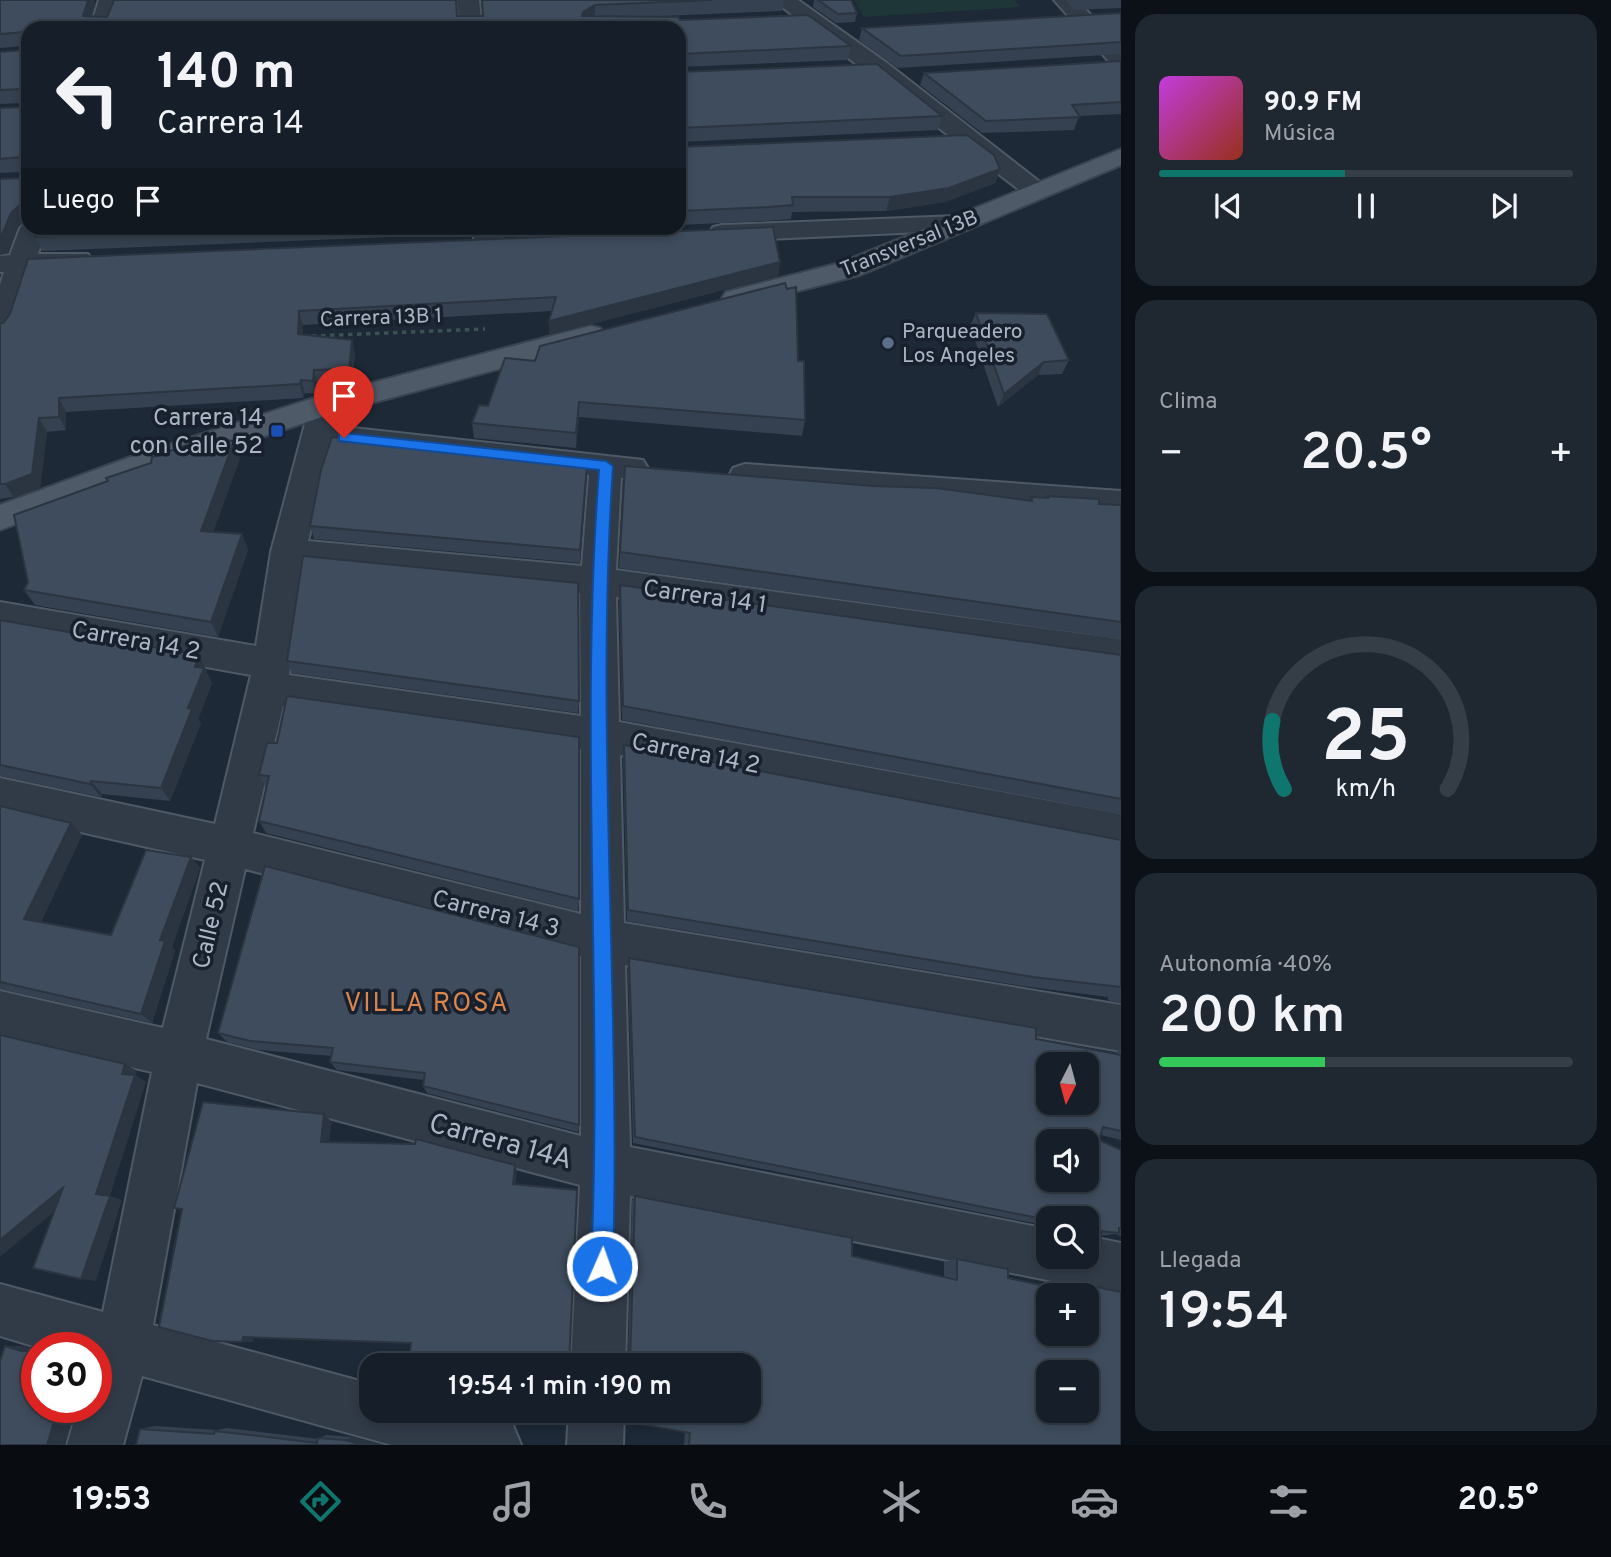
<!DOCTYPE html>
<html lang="es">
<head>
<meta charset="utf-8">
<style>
	:root { --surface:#161f29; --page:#1f2731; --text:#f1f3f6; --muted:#9ea2a8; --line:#353d46; --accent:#0f766e }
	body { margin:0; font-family:Overpass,sans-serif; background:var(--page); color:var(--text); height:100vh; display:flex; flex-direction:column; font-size:26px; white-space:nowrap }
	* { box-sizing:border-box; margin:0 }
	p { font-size:23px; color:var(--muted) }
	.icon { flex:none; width:38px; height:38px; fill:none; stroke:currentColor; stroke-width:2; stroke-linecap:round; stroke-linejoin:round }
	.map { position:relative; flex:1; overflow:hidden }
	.sheet { display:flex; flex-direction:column; gap:14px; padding:14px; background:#0c1117; width:490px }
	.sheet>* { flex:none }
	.guide { position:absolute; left:21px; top:21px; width:665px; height:214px; border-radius:21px; box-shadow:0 4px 10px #0003,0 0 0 2px var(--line); background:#161f29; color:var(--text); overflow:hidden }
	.needle { width:46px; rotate:186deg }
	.tools { position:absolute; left:1036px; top:1052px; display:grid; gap:14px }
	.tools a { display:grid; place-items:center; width:63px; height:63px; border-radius:14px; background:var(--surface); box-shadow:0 4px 10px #0003,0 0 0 2px var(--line); font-size:35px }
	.speed { position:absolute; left:21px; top:1332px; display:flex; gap:14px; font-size:35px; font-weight:700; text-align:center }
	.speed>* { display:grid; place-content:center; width:91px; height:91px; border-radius:50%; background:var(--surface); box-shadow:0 4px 10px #0003,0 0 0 2px var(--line); line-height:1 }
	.speed .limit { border:10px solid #d22; background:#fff; color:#111 }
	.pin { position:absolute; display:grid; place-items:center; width:60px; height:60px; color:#fff; margin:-72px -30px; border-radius:50% 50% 50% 0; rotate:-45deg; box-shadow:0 0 7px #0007 }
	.pin .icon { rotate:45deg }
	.me { position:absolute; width:77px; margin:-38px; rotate:2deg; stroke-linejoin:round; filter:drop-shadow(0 0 5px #0008) }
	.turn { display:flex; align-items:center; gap:24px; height:147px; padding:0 21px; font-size:32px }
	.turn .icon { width:91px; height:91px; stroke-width:2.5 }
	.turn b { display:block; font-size:49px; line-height:60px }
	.then { display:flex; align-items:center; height:66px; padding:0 21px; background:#0003; gap:14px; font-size:26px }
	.big { font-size:52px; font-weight:600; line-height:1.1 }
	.sheet .tile { flex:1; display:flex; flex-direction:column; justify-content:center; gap:10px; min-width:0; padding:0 24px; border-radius:21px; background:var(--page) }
	.sheet .dial { align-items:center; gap:0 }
	.dial svg { height:182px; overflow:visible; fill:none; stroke:var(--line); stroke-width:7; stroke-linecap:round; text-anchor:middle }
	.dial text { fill:var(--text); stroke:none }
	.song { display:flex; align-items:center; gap:21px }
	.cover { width:84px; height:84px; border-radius:10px; background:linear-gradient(135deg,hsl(290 70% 55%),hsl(10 70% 35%)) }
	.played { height:7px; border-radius:4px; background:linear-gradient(90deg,var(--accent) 45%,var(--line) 45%) }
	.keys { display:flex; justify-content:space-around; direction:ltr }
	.heat { display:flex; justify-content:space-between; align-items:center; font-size:38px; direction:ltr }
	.charge { height:10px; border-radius:5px; background:linear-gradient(90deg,#34c759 40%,var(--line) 0) }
	.trip { position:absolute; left:359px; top:1353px; width:402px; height:70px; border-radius:21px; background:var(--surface); box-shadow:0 4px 10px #0003,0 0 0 2px var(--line); font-weight:600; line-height:70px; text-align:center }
	.dock { display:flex; height:112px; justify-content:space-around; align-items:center; background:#090c10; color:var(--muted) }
	.dock .icon { width:49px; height:49px }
	.dock .active { color:var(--accent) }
	.dock b { font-size:32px; color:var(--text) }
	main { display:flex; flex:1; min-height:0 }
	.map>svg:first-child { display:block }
	.green { fill:#1f3638 }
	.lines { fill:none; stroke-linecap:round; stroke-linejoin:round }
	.minor-casing { stroke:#4e5966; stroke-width:4 }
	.major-casing { stroke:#3a4451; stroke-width:4 }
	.path { stroke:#395253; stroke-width:3.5; stroke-dasharray:4.5 4.5; stroke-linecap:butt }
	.minor { fill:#313b48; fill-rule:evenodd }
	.major { fill:#4e5a68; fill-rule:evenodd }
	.wall { fill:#354150 }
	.shaded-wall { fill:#2b3541 }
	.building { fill:#3e4c5d; stroke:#2b3541; stroke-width:2; fill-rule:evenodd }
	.route { fill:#1a73e8; stroke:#114b97; stroke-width:2 }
	.service-dot { fill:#5c6f8a; stroke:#17202c; stroke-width:2.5 }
	.transit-dot { fill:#1a4fb4; stroke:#17202c; stroke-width:2.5 }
	.labels { text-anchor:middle; stroke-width:7; stroke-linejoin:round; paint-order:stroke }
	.far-street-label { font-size:21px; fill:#aab6c5; stroke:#17202c }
	.far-poi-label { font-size:21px; fill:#aab6c5; stroke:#17202c; text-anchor:start }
	.poi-label { font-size:24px; fill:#aab6c5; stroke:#17202c; text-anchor:end }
	.street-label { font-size:24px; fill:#aab6c5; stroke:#17202c }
	.neighbourhood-label { font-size:26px; letter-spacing:2px; fill:#dc864e; stroke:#17202c }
	.near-street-label { font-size:28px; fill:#aab6c5; stroke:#17202c }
</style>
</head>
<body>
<main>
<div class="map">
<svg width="1121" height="1445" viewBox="0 0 1121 1445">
	<rect width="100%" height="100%" fill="#1d2937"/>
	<path class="green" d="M854,0H1015L1020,7L864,17Z"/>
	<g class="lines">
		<g class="minor-casing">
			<path id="minor" d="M99,0H121L112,28H90Z
				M457,0H479L482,28H460Z
				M773,0H798L887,63L1045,186L1049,191L1045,196H1027Z
				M1054,0H1077L1121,48V68L1113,66Z
				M958,216L967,218L971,224L967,230L722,241L713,239L709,233L713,227L722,225Z
				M28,221V228H46L38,254H88L92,260L88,266L33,271L15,327L10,334L0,336V285L4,272H0V256L10,255L20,228Z
				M474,228H500L502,243L498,249H478L474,243Z
				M325,394L336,398L340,405L335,426L643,460L648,468L643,476L621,478L616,570L1121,639V669L616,597L619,722L1121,814V852L620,755L624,923L1121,1005V1051L625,965L630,1147L1048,1229V1256H1087V1236L1121,1243V1295L630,1196L625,1365H571L580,1185L197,1083L153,1325L371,1384V1410C421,1410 465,1406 513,1425L521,1445H392L142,1376L123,1445H67L78,1407H96V1348H40L0,1336V1284L103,1312L152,1072L0,1037V991L163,1028L205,860L0,814V778L215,824L251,675L0,630V602L256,646L271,552L310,405L314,398ZM330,447L589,475L582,566L308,541ZM303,566L580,593L581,716L289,675ZM283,706L581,749V914L253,833ZM245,869L581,956V1136L206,1039Z
				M745,464L1121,491V515L745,488L733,484L729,476L733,468Z
				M569,1410H624L623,1445H567Z"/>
		</g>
		<g class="major-casing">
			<path id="major" d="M1121,149V165L860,275L736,307L726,304L722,298L726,292L840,263Z
				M590,326L600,328L605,335L600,342L334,413L150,474L0,530V505L128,458L314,398Z"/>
		</g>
		<path class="path" d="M312,336L485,329"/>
		<use href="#minor" class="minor"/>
		<use href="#major" class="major"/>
	</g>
	<path class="wall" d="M0,0H94L95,4L92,16L107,17L483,16L481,0H784L782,11L639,17L680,20L851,46L848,60L679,67V28H28V220V219L18,227L8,253L0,255V179L22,178L24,172L0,173V108L24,107V103L0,104V52L24,50V46L0,48Z
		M814,0H851L857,13L855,22L836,23L813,7Z
		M1066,0H1121V8L1074,10Z
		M1121,13V54L898,68L859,40L862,28Z
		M1121,61V114L1079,116L1074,130L982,133L920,85L924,73Z
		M679,72L942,116L938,130L679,142Z
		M679,147L1000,169L995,183L945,202L886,211L792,212L791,219L766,221L679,225Z
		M38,228H616L42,251L35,237Z
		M780,262L778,276L549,335V321L552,311L303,325L302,334L355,354L352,383L317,384L316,394L305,393L303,398L66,412V430L47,432L40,488L14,497L0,499V323Z
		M976,313L1069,360L1062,374L1038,375L998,407L970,326Z
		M535,361H798L805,420L802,436L579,417L576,448L474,438L472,423Z
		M234,441L240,458L213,532L242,534L248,550L218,637L35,605L24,590L28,582Z
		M587,465L580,563L314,539L310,526Z
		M625,466L1029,501L1031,497L1045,498L1047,496L1099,504L1121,505V639L619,568Z
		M620,585L1121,655V814L622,720L619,600Z
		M0,620L207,670L206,671L212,683L198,719L201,723L170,801L102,794L101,797L0,776Z
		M287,661L579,701L578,713L292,673Z
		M267,743L579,899L578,911L266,833L259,821L266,788L259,775Z
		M624,745L1121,840V1004L1108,1000V997L1022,986L627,921L623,758Z
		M0,806L82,835L41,922L111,935L191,857L200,868L172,947L175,951L152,1023L0,989Z
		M265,866L579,1125L578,1132L427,1093L423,1086L424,1080L337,1070L330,1062L332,1056L259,1050L227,1042L218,1033Z
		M629,958L1115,1054V1053L1121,1049V1140L1101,1135L1099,1140L1121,1150V1236L1115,1234L1100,1236V1251L1087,1253V1218H1048V1226L633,1143L628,968Z
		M635,1196L852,1256L944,1277V1262L957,1259L1008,1278L1069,1291V1287L1086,1285L1121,1445H684L685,1432L629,1422L626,1420L625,1410H749V1365H628L632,1201Z
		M155,1426L217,1430L227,1428L318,1439L326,1435L352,1437L382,1445H136L140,1429Z"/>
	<path class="shaded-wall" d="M88,0H94L95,4L88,28L83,16Z
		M595,5V18L583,26V12Z
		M28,138V169L27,171L21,157Z
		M1000,169L995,183L945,202L886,211L890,197Z
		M21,204L28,219L18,227L8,253L0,255V239L11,213Z
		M780,262L778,276L549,335V321Z
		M299,311L303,325L302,348L298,334Z
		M352,340L355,354L352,383L349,369Z
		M1044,362L1038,375L998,407L1004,394Z
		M314,370L317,384L316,394L313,381Z
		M301,380L305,393L303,398L300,384Z
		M59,398L66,412V430L59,417Z
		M579,402V417L576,448V433Z
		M39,418L47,432L40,488L14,497L5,484Z
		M234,441L240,458L208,547L201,531Z
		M587,465L586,478L580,563V550Z
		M242,534L248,550L218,637L211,622Z
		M199,655L212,683L198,719L201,723L170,801L161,788L188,708L195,667Z
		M91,781L102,794L101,797L90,784Z
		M71,823L82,835L38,929L24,919Z
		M191,857L200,868L172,947L175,951L152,1023L141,1014L160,940Z
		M125,1064L137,1071L136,1075L146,1082L110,1196L122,1200L96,1281L81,1279L96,1194L122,1074Z
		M324,1114L332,1122L328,1149L321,1142Z
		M515,1165L517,1171L515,1189L513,1184Z
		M63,1188L77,1193L0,1257V1240Z
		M243,1337H254L253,1342H242Z
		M5,1346H24L37,1350V1351H21Z
		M62,1407H75L65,1445H47L58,1408Z
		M352,1437L382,1445H363L345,1440Z"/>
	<path class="building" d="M0,0H88L83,16L107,17L114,0H456L457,16H483L482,0H712L595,5L583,12L582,16L678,17L680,20L808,15L851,46L680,54L679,66V28H206L207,26L135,28H28V138L21,157L0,159V108L24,107V89L0,90V52L24,50V32L0,34Z
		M818,0H851L857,13L838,14Z
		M1121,13V42L901,56L862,28Z
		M1121,61V102L1072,105L1080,117L986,121L924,73Z
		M877,64L942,116L680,128L679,142V72Z
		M967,135L994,155L1000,169L949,188L890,197H792L793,205L769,207L679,211V147Z
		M24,169H28V211H24L21,204L11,213L0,239V179L22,178Z
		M773,227L780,262L549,321L556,297L299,311L298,334L352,340L349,369L314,370L313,381L301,380L300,384L59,398V417L39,418L32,474L5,484H0V323H3L10,314L28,259Z
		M38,228H269L35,237Z
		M785,283L787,289L796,287L798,361H804L805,420L579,402L576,433L472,423L479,405L488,406L505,358L535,361L540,346Z
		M976,313L1047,314L1069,360L1044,362L1004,394Z
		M332,437L587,465L580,550L310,526L321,470Z
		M205,439L234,441L201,531L242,534L211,622L24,590L28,582L14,515L108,481L106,478L151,463L152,457Z
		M625,466L873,486L936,488L1032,501L1031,497L1048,498L1047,496L1099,499V504L1121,505V622L620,552Z
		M303,556L578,583L579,701L287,661Z
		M620,585L1121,655V799L623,706Z
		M0,620L199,655L195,667L204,668L188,708L192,709L161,788L91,781L90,784L0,765Z
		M287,696L579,737V899L259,821L269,776L259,775L267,743H277Z
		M624,745L1121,840V987L1033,977L628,910Z
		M0,806L71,823L24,919L111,935L146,850L191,857L160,940L165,941L141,1014L0,982Z
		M265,866L579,947V1125L423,1086L425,1073L330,1062L333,1048L250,1041L218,1033Z
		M629,958L1036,1028V1039L1121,1055V1131L1103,1127L1099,1140L1121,1150V1229L1119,1228V1233L1101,1231L1100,1251H1087V1218H1048V1220L635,1137ZM1048,1064H1087V1102H1048ZM1048,1141H1087V1180H1048Z
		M0,1035L125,1064L122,1074L135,1075L96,1194L110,1196L81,1279L33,1268L63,1188L0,1240Z
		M203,1102L324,1114L321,1142L415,1144L416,1139L515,1165L513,1184L577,1190L569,1365H409L411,1343L243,1337L242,1342L212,1341L159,1327L182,1209L174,1208Z
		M635,1196L852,1238V1256L957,1280V1259L1008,1269V1278L1086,1295H1048V1334H1087L1086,1285L1121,1292V1445H689L690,1433L629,1422L627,1410H749V1365H630ZM1048,1372H1087V1410H1048Z
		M5,1346L21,1351H37V1407H62L58,1408L47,1445H0V1361Z
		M558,1410H602L567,1412Z
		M140,1429L214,1434L215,1431L317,1443L318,1438L345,1440L363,1445H136Z"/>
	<path class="route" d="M344,433L606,461L613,466C595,732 621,1000 613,1266L610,1274L602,1277L594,1274L591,1266C603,1001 579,735 599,470L339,441V435Z"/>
	<circle class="service-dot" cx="888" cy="343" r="7"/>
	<rect class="transit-dot" x="270" y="424" width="14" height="14" rx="3.5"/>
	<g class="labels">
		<g class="far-street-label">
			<text transform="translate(909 243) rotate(-22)" y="7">Transversal 13B</text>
			<text transform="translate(381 317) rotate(-2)" y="7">Carrera 13B 1</text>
		</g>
		<g class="far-poi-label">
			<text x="902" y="338">Parqueadero<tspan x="902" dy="24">Los Angeles</tspan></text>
		</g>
		<g class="poi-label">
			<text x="263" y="425">Carrera 14<tspan x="263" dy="28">con Calle 52</tspan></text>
		</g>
		<g class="street-label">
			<text transform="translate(705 596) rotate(8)" y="8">Carrera 14 1</text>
			<text transform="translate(136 640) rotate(10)" y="8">Carrera 14 2</text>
			<text transform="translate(696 753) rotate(11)" y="8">Carrera 14 2</text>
			<text transform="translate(496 913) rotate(14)" y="8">Carrera 14 3</text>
			<text transform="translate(210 925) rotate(-77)" y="8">Calle 52</text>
		</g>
		<g class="neighbourhood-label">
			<text x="427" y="1011">VILLA ROSA</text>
		</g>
		<g class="near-street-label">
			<text transform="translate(501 1140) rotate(15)" y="10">Carrera 14A</text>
		</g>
	</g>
</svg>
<div class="tools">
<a><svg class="needle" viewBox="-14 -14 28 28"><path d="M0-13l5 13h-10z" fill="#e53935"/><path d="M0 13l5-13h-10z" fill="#9ea2a8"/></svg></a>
<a><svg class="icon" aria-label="sound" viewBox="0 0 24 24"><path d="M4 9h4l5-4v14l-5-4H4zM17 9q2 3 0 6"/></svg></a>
<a><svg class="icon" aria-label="search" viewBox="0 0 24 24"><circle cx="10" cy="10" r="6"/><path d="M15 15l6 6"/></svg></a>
<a>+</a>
<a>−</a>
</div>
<div class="speed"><div class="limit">30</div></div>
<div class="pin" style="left:344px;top:438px;background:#d93025"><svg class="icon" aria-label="arrive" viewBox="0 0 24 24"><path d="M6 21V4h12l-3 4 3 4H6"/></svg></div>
<svg class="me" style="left:602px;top:1266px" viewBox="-20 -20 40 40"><circle r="17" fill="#1a73e8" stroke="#fff" stroke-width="3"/><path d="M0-11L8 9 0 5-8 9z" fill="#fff"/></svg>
<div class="trip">19:54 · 1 min · 190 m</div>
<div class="guide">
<div class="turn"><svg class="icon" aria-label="left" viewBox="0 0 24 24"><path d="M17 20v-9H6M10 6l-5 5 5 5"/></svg><div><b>140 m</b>Carrera 14</div></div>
<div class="then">Luego<svg class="icon" aria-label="arrive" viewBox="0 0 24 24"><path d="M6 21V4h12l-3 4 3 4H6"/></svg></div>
</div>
</div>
<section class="sheet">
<div class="tile">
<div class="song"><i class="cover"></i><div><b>90.9 FM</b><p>Música</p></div></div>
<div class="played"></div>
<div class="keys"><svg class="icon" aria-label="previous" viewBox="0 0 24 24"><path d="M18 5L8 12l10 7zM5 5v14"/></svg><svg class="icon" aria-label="pause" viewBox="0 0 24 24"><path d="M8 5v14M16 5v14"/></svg><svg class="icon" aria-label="next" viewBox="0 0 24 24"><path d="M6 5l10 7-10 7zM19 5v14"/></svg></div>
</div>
<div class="tile"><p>Clima</p>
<div class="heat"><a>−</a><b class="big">20.5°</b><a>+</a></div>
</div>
<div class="tile dial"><svg viewBox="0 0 100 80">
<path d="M14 69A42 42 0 1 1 86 69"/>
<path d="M14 69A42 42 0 0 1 9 39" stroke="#0f766e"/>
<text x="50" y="56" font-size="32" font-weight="700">25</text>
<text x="50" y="72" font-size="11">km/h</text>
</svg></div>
<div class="tile"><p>Autonomía · 40%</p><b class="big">200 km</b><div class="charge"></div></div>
<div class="tile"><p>Llegada</p><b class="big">19:54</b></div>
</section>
</main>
<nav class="dock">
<b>19:53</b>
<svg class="icon active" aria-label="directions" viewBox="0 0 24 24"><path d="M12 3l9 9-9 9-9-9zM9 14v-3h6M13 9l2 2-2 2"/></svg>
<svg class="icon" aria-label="music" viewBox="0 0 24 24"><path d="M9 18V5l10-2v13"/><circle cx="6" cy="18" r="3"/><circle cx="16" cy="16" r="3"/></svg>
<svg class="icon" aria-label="phone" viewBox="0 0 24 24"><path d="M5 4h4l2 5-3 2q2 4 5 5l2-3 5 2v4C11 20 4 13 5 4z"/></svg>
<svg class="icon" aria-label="climate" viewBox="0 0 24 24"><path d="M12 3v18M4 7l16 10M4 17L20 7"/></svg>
<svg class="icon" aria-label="car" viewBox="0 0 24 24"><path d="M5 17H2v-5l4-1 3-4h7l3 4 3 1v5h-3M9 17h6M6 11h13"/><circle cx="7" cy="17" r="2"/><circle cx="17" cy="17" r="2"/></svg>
<svg class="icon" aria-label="filters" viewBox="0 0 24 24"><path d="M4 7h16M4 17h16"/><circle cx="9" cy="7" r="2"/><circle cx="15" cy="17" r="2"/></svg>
<b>20.5°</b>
</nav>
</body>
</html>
